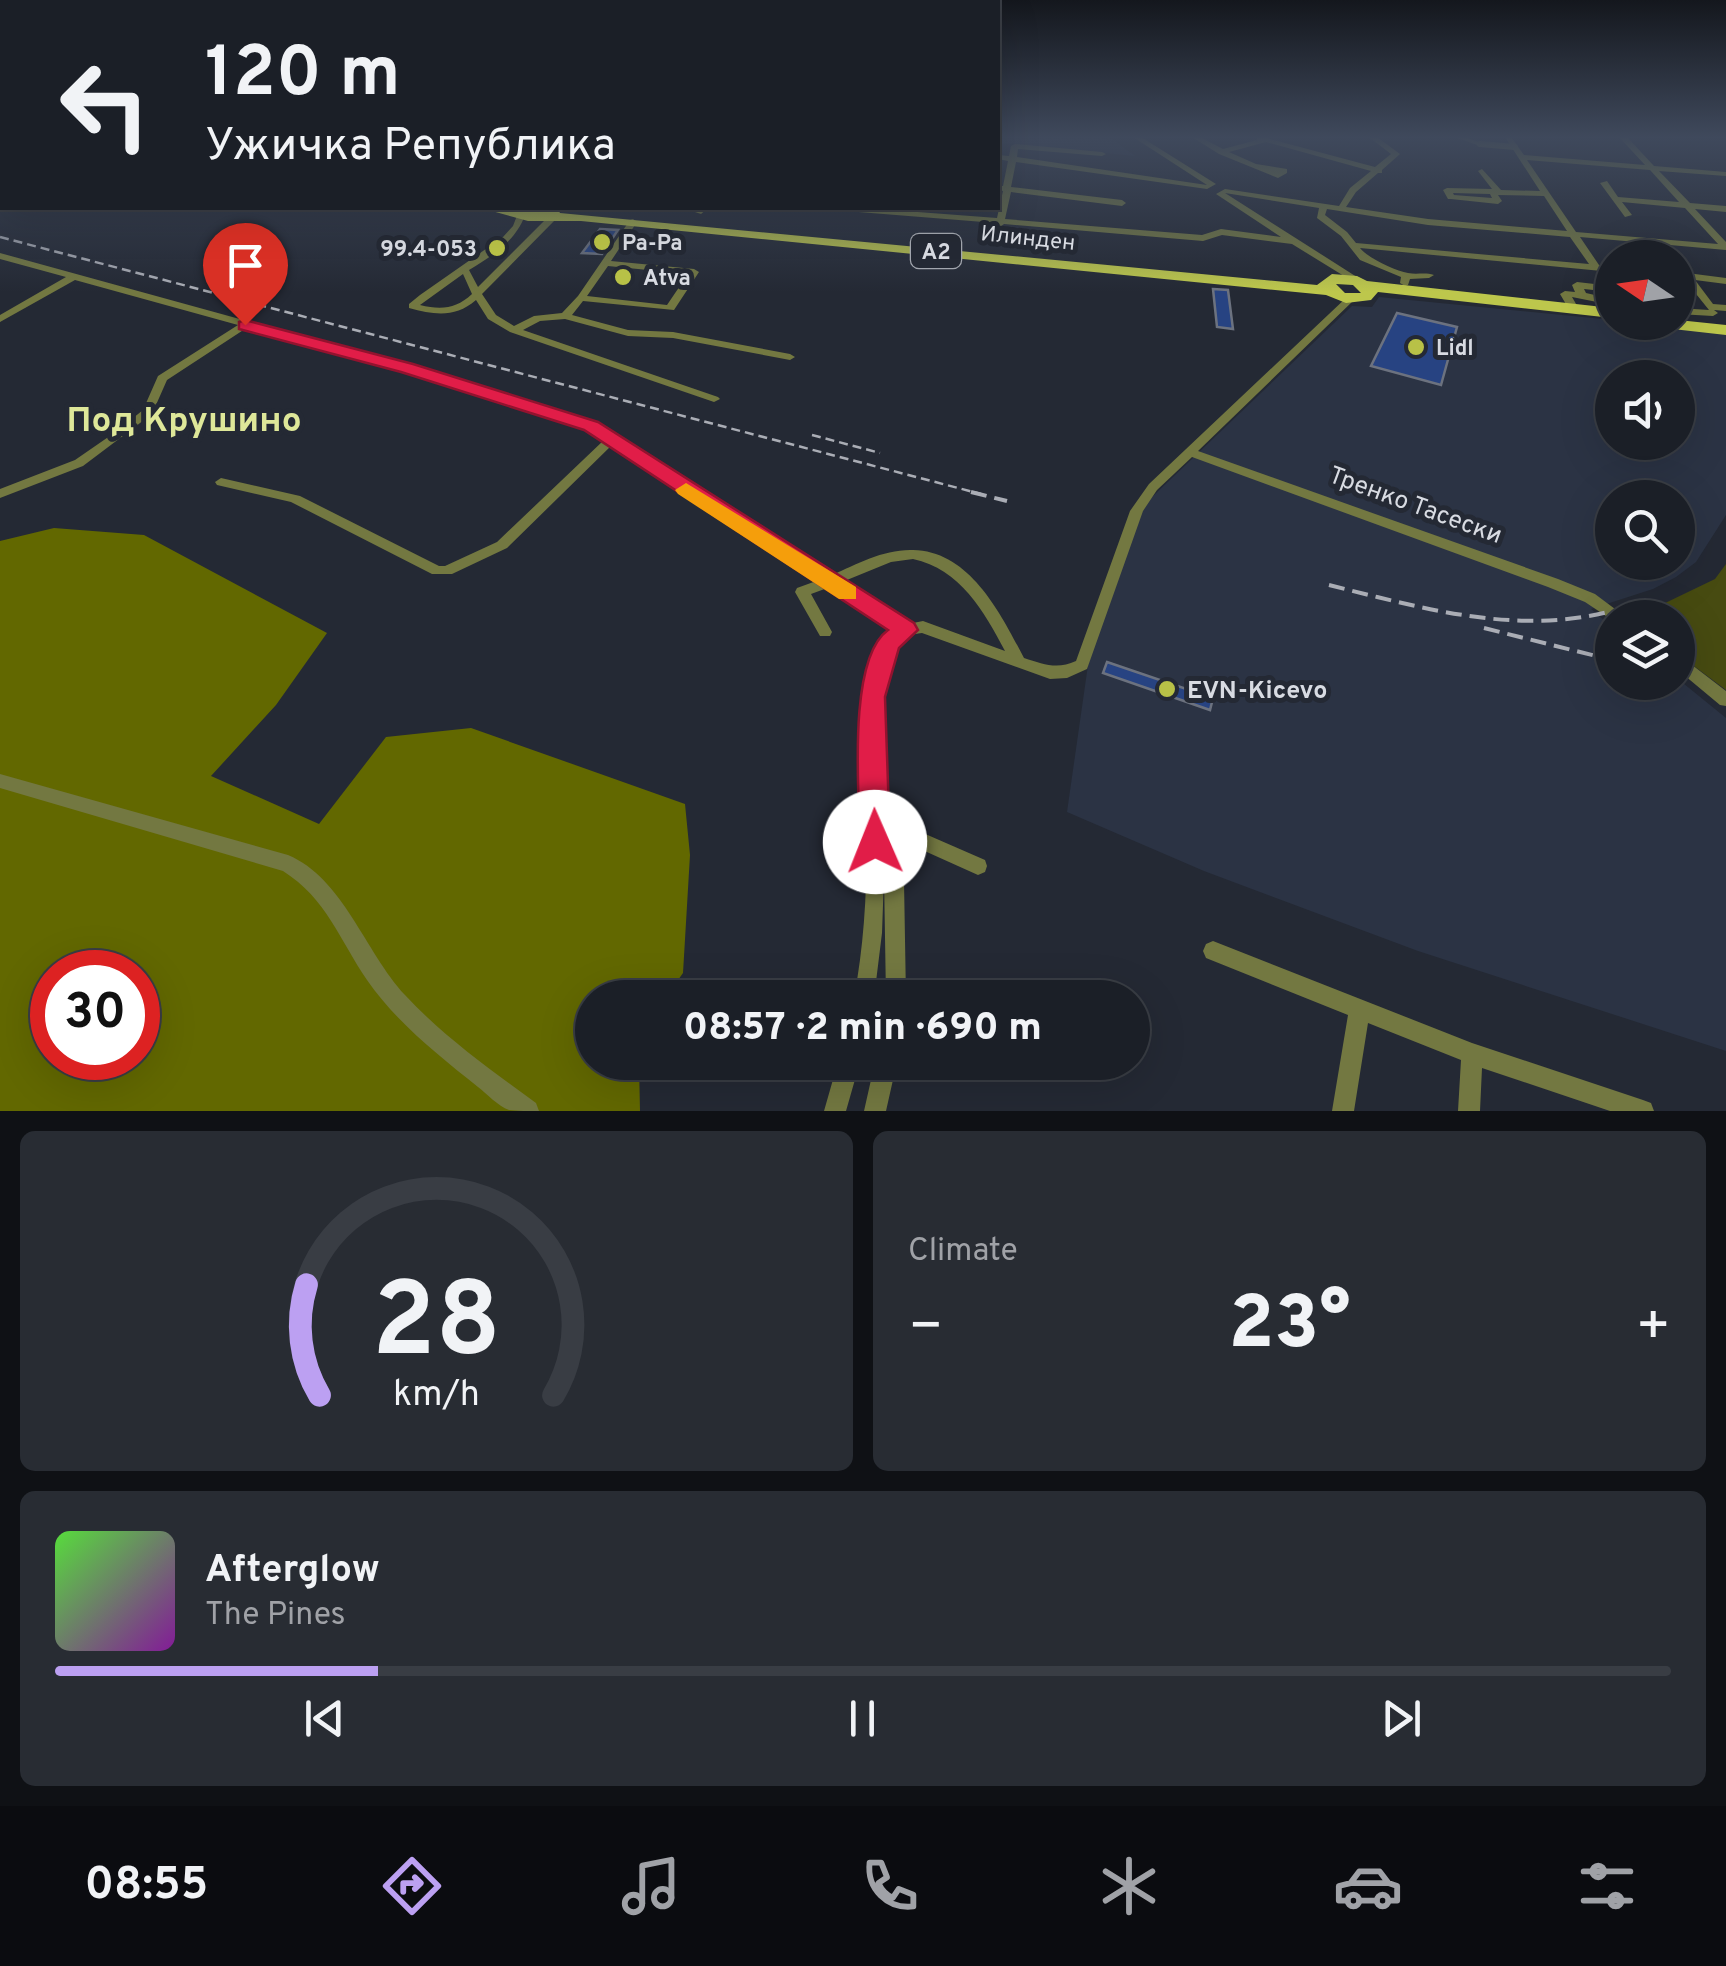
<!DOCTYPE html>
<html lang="en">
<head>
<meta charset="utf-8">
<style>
	:root { --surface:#1b1f27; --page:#282c33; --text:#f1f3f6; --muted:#a0a2a7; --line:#393d44; --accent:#bca0f2 }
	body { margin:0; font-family:Overpass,sans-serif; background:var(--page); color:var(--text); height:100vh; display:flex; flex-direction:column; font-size:38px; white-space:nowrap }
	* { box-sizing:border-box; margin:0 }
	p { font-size:32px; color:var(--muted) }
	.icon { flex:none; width:55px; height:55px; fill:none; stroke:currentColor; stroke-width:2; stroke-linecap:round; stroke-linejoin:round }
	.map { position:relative; height:1111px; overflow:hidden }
	.details { display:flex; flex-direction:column; gap:20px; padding:20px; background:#0f1115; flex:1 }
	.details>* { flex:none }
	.top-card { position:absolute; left:0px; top:0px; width:1000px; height:210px; box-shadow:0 10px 40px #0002,0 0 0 2px var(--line); background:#1b1f27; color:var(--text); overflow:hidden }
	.needle { width:65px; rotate:283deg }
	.buttons { position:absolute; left:1595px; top:240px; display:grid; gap:20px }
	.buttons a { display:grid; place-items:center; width:100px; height:100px; border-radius:50%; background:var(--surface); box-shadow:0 10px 40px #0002,0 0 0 2px var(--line); font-size:50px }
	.speed { position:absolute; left:30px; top:950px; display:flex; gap:20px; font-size:50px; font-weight:700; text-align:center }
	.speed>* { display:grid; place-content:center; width:130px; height:130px; border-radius:50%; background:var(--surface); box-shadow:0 10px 40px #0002,0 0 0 2px var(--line); line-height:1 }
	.speed .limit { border:15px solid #d22; background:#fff; color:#111 }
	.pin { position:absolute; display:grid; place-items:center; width:85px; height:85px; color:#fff; margin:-102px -42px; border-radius:50% 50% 50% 0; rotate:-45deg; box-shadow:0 0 10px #0007 }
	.pin .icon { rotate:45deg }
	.me { position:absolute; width:110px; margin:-55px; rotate:359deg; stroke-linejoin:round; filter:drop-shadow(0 0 8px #0008) }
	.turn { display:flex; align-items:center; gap:35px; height:210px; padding:0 40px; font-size:45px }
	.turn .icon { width:130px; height:130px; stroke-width:2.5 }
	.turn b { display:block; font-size:70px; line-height:85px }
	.big { font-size:75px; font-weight:800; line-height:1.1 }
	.details .card { flex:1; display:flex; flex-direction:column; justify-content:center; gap:15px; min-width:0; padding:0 35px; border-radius:15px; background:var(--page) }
	.details .dial { align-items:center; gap:0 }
	.dial svg { height:260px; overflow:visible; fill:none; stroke:var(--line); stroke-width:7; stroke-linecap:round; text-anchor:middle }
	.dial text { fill:var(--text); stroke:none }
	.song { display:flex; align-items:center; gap:30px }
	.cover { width:120px; height:120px; border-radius:15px; background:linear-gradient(135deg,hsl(110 70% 55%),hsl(290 70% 35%)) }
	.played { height:10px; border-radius:5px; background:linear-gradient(90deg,var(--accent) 20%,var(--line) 20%) }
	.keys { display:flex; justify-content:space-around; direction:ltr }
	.heat { display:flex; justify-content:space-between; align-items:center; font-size:55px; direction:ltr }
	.details .tiles { flex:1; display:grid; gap:20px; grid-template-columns:1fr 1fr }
	.card:last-child { grid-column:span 2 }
	.trip { position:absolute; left:575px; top:980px; width:575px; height:100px; border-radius:50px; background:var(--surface); box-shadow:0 10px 40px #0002,0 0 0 2px var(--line); font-weight:800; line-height:100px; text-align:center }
	.menu { display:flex; height:160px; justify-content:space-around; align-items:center; background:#0b0c10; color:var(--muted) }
	.menu .icon { width:70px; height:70px }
	.menu .active { color:var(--accent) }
	.menu b { font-size:45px; color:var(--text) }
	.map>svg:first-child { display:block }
	.built { fill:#2b3344; fill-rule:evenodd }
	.green { fill:#474b11 }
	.forest { fill:#626800; fill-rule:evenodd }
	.building { fill:#274382; stroke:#6c727f; stroke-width:2.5 }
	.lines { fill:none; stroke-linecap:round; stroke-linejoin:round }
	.pedestrian { stroke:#737841; stroke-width:6 }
	.minor { fill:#737841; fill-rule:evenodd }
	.primary { fill:#bdc74c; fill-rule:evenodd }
	.rail-far1 { stroke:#aaadb5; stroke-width:2.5; stroke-dasharray:9 5; stroke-linecap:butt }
	.rail { stroke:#aaadb5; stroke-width:4; stroke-dasharray:16 8; stroke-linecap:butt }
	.route { fill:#e11d48; stroke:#92132f; stroke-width:2.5 }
	.slow { fill:#f59e0b }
	.poi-dot { fill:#b8c147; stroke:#242934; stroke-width:4 }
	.labels { text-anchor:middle; stroke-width:10; stroke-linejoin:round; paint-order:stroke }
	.far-street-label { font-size:22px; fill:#d8dbe2; stroke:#242934 }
	.far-poi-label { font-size:22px; font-weight:bold; fill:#d8dbe2; stroke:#242934; text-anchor:start }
	.shield { fill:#242934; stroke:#a2a6ae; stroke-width:2.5 }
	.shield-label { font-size:22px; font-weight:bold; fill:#d8dbe2 }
	.street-label { font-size:25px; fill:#d8dbe2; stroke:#242934 }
	.poi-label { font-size:25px; font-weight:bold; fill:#d8dbe2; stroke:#242934; text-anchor:start }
	.district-label { font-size:35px; font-weight:bold; fill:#dee799; stroke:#242934 }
</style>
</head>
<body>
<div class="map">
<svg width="1726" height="1111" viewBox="0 0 1726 1111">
	<rect width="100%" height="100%" fill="#242934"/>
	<path class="built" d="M998,137H1109L1135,156L1001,143L998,153Z
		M1379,297L1726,331V515L1696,562L1676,577L1653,589L1591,609L1612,627V682L1678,679L1726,718V1051L1418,951L1204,871L1067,812L1088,665L1130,532L1149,500L1352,306L1372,307ZM1612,378H1678V442H1612ZM1612,498H1678V562H1612Z"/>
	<path class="green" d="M1726,564V690L1678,654V618H1634L1715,579Z"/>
	<path class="forest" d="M54,528L144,535L327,633L276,705L211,776L319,824L386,737L471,728L685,804L690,855L683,973L666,997L592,998V1062L639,1063L640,1111H0V541ZM52,972H138V1058H52Z"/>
	<path class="building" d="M600,229L618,230L602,254L582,253Z
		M1213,289L1228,290L1233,329L1217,327Z
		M1397,313L1457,327L1441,385L1371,366Z
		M1107,662L1213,698L1210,710L1103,673Z"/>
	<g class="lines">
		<path class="pedestrian" d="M1480,144L1515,147"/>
		<path class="minor" d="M1133,137H1141L1216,184L1207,189L1016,162L1011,187L1122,200L1126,203L1122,206L1011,192L1005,219L1202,235L1221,229L1281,237L1216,194L1225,189L1339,206L1350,188L1371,171L1266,142L1229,152L1256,164L1287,169V173L1278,178L1219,154L1192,137H1200L1223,149L1257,140V137H1263L1375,167L1391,154L1369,137H1377L1400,154L1382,170V173H1378L1356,192L1346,207L1428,219L1567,231L1544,196L1498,195L1502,201L1498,204L1451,199H1448L1443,190L1447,188L1492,189L1478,171L1482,169L1501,190L1540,191L1505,137H1511L1524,155L1645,165L1619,137H1627L1654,166L1726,172V176L1659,171L1690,203L1726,206V212L1695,209L1726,242V250L1580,237L1599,265L1612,266V272L1360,248C1368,258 1395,271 1408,273C1417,275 1425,272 1434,275L1429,278L1410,279L1408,285L1405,286L1400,283L1401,277L1360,260L1341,236L1317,218L1319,208L1225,193L1360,279L1362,281L1357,284L1292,244L1222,235L1203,241L1004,224L1000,227L996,223L846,211H773L769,208H865L997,218L1003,191L998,190V186H1003L1008,161L998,159V155L1009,156L1011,146L1015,144L1102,152L1106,154L1102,156L1018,149L1017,157L1207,185ZM1527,160L1650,170L1679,202L1618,197L1607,181L1600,183L1625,217L1632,215L1622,202L1685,208L1718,244L1576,232ZM1453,193L1490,194L1492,198L1454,195ZM1327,209L1428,225L1570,237L1589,264L1356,243L1347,232L1325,215Z
			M1455,137H1465L1484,144L1480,146Z
			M683,208H708L701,214Z
			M518,213L525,215C516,241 492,256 469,270L478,287L551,214H557V218L482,294L496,315L514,326L534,316L562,313L578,296L630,220L633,219L637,222L611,261L694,269L699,272L674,310L583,301L572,315L628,330L673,332L790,354L795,357L790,360L673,338L628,336L565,319L540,321L523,330L718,397L720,399L714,402L510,332L488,319L476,300C455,318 435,315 409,308V304L420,295L503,237L513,226ZM608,266L688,274L667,305L587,296ZM463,274L472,294C456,309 441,310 420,305Z
			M0,253L411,366L595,424L617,435L619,439L832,575C857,564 884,549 913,550C970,551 1001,614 1024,658C1043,664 1057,670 1076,661L1130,511L1149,484L1347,297H1353V301L1198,451L1558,579L1595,594L1627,618H1612V620L1585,602L1548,587L1192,457L1157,490L1143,511L1087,669L1067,678L1050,679L922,633C912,634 902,637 895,646C868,680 882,774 884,816L985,860L987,866L985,872L978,875L889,835L904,881L906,998H886L884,876L882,933L874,998H854C866,935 868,869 866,805C864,765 859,723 866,682C869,662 877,641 894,630L830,587L811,594L832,632L830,636H820L795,592L797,588L819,580L612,445L507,548L452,574H432L291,502L217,485L215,482L221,478L300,496L439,566H445L497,542L604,440L587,428L403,370L248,327L167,380L152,414L83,466L0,498V489L75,460L117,431L143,410L158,376L238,325L75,280L0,322V315L66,277L0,259ZM913,559C960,569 984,611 1005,651L923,621L908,624L842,582L891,562Z
			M1687,273L1726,278V284L1695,280L1713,304L1726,305V311L1714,310L1718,313L1713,316L1678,314V308L1709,310L1684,279L1678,276Z
			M1577,282L1612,286V292L1584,289L1586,293L1612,299V305L1572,297L1579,309L1570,311L1560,294L1565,291L1575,292L1572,285Z
			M1678,656L1683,658L1726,691V706L1720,705L1678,670Z
			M0,774L288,855C343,878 365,952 405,995C444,1037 491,1070 536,1103L539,1111C530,1111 516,1111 509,1110C498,1106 487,1094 478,1087C438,1055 396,1022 367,980C339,939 327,899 283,871L0,788Z
			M1213,941L1472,1043L1643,1100L1651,1103L1654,1111H1610L1482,1068L1480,1111H1458L1461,1060L1368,1023L1354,1111H1332L1348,1015L1206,958L1203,951L1206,944Z
			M838,1062H860L846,1111H824Z
			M875,1062H897L886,1111H864Z"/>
		<path class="primary" d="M0,151H2V159H0Z
			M481,208H531L530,212L557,208L560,213L1317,285L1332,274L1357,276L1367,281L1612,308V318L1378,292L1371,300L1346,303L1326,295L581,221H528ZM1336,284L1353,285L1361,293H1345Z
			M1678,320L1726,325V335L1655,327L1647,322H1678Z"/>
		<path class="rail-far1" d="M0,237L981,494
			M812,435L880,453"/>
		<path class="rail" d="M971,492L1007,501
			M1329,585C1422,608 1516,636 1612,611
			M1484,628L1612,660"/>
	</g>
	<linearGradient id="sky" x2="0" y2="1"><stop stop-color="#14171d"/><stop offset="0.47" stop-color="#3f495c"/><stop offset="1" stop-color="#3f495c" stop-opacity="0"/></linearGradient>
	<rect width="1726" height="292" fill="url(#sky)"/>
	<path class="route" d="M245,320L413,364L598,422L914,623L918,630L899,648L885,697L890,842L885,851L875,855L864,851L860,842C859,794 847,659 888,630L584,430L401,372L239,329V322Z"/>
	<path class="slow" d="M686,483L856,587V599H839L678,494L675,490Z"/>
	<g class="poi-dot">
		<circle cx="602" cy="242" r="10"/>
		<circle cx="497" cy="248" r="10"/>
		<circle cx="623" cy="277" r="10"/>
		<circle cx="1416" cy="347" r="10"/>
		<circle cx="1167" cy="689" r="10"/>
	</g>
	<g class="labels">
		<g class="far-street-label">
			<text transform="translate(1028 237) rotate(6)" y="8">Илинден</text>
		</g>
		<g class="far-poi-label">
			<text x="622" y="250">Ра-Ра</text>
			<text x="477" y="256" text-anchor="end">99.4-053</text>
			<text x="643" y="285">Atva</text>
			<text x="1436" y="355">Lidl</text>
		</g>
		<rect class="shield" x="911" y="234" width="50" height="34" rx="8"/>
		<g class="shield-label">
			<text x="936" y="259">A2</text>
		</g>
		<g class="street-label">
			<text transform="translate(1416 504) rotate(20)" y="9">Тренко Тасески</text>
		</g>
		<g class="poi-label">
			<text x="1187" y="698">EVN-Kicevo</text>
		</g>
		<g class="district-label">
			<text x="184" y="431">Под Крушино</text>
		</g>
	</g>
</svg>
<div class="buttons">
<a><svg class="needle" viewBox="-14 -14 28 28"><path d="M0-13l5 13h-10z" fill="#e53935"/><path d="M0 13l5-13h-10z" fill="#a0a2a7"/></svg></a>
<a><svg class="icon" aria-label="sound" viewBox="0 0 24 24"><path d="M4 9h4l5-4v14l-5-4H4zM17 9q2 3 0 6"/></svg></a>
<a><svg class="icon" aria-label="search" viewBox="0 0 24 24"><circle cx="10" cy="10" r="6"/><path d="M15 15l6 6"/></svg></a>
<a><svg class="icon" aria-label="layers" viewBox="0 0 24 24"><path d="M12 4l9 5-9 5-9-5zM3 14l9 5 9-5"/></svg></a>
</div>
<div class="speed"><div class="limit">30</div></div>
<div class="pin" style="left:245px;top:325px;background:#d93025"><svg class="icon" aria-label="arrive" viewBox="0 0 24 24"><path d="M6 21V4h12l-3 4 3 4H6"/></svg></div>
<svg class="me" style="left:875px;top:842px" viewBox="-20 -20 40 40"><circle r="19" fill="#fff"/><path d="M0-13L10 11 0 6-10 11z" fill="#e11d48"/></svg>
<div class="trip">08:57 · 2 min · 690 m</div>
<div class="top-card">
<div class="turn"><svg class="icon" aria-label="left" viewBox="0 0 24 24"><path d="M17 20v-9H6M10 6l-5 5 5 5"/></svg><div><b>120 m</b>Ужичка Република</div></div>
</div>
</div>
<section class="details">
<div class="tiles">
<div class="card dial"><svg viewBox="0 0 100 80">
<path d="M14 69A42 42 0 1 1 86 69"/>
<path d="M14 69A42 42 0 0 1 10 35" stroke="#bca0f2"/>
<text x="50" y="56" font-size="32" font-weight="700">28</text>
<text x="50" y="72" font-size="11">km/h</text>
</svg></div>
<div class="card"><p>Climate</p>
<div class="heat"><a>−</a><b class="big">23°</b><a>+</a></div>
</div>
<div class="card">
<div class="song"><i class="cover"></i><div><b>Afterglow</b><p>The Pines</p></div></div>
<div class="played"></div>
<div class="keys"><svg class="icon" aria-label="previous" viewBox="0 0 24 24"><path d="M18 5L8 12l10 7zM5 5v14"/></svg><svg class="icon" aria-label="pause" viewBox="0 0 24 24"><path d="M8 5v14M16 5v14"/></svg><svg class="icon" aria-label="next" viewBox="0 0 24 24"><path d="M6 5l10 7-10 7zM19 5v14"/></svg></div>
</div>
</div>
</section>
<nav class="menu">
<b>08:55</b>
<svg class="icon active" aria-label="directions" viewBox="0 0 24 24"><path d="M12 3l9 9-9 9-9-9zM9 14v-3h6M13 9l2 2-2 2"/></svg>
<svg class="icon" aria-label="music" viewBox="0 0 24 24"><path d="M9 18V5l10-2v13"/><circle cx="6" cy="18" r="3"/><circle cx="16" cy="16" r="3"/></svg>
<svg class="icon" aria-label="phone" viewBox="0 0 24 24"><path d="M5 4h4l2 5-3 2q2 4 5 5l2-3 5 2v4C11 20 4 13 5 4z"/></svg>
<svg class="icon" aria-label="climate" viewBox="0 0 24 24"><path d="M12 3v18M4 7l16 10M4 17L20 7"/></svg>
<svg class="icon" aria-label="car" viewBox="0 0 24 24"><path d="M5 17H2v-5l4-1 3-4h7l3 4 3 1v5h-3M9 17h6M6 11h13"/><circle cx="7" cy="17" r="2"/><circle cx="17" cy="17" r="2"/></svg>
<svg class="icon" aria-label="filters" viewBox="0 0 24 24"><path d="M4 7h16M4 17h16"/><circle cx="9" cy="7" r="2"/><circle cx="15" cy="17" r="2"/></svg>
</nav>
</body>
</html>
